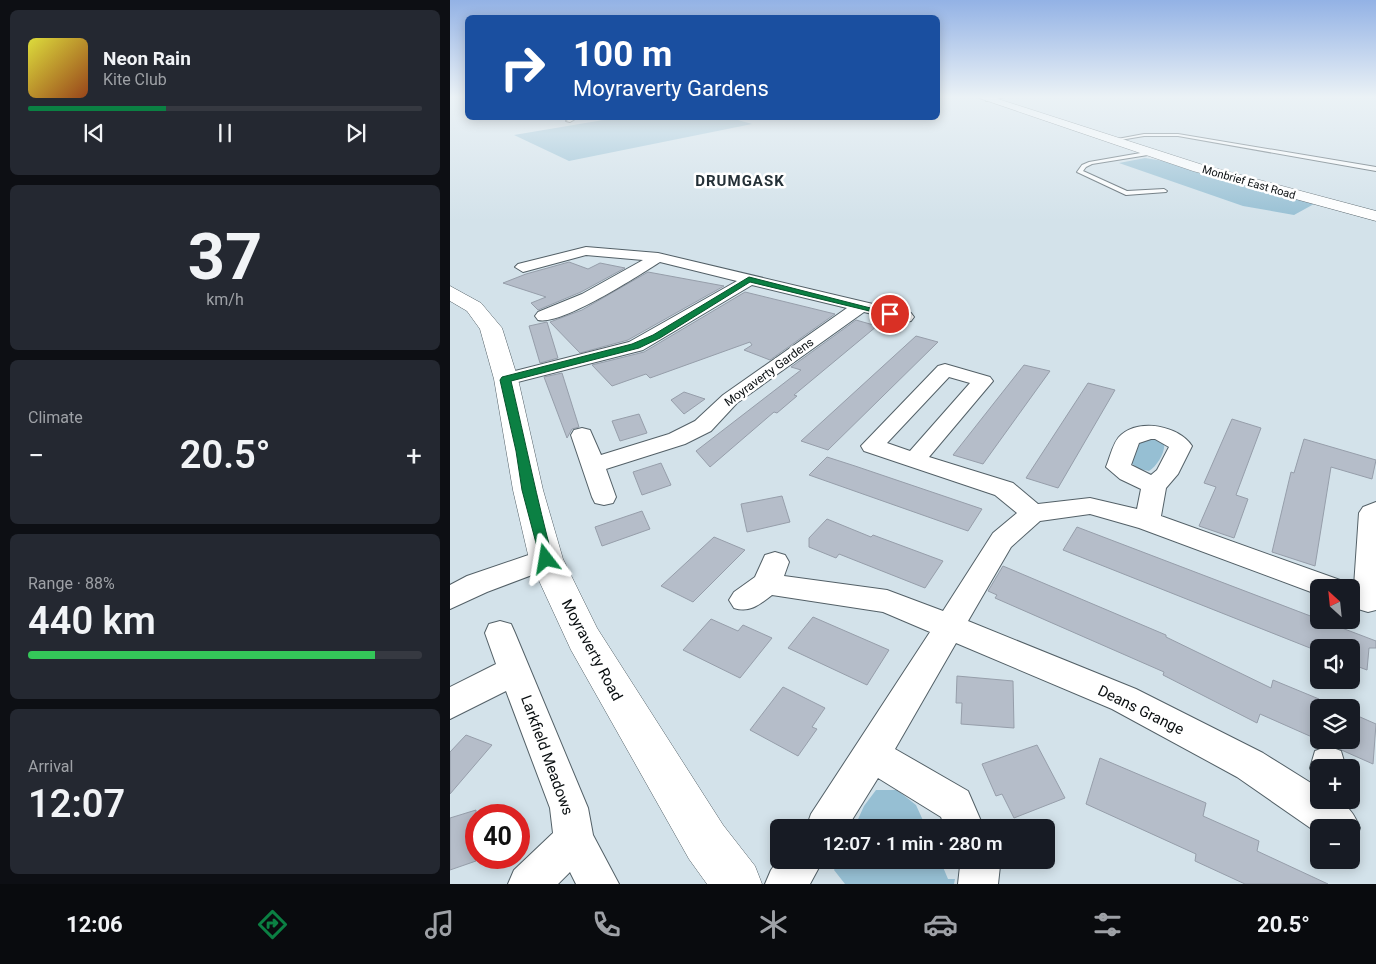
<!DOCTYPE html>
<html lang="en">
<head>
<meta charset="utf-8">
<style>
	:root { --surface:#171b24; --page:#242831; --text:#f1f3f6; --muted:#9ea1a6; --line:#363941; --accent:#0b8043 }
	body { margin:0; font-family:Roboto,sans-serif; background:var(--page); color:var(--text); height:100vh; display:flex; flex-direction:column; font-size:19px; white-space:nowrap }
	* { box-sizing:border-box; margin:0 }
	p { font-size:16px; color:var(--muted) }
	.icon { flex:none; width:28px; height:28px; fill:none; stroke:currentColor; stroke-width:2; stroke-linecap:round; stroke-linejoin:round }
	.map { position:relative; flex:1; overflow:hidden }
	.side { display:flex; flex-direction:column; gap:10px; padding:10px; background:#0d0f14; width:450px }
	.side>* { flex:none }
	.guide { position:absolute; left:15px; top:15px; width:475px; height:105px; border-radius:8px; box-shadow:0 2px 12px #0003; background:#1a4fa0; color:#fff; overflow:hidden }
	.needle { width:32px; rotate:333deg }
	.buttons { position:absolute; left:860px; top:579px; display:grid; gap:10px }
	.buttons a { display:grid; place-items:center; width:50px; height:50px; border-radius:8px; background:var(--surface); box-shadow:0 2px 12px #0003; font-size:25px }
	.speed { position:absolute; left:15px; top:804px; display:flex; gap:10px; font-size:25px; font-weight:700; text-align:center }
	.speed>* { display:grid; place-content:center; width:65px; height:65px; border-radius:50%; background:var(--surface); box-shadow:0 2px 12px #0003; line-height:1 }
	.speed .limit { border:8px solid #d22; background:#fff; color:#111 }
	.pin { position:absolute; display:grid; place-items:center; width:42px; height:42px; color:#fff; margin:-21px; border:2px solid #fff; border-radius:50%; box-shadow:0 1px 5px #0007 }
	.me { position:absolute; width:55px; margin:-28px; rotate:346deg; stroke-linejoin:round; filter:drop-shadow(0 0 4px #0008) }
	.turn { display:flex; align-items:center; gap:18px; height:105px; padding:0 25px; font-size:22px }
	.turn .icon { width:65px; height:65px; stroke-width:2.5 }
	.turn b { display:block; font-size:35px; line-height:42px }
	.big { font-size:38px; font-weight:600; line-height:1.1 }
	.side .tile { flex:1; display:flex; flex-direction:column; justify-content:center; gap:8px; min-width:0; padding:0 18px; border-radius:8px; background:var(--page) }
	.side .dial { align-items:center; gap:0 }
	.dial b { font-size:65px; line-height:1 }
	.song { display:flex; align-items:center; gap:15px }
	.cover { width:60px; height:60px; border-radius:8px; background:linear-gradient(135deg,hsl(60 70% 55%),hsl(20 70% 35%)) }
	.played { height:5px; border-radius:2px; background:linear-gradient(90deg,var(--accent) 35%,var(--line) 35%) }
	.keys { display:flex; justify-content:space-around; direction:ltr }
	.heat { display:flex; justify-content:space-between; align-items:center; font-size:28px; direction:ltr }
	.charge { height:8px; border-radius:4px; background:linear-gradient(90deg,#34c759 88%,var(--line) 0) }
	.trip { position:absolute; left:320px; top:819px; width:285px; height:50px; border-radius:8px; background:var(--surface); box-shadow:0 2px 12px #0003; font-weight:600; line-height:50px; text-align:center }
	.dock { display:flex; height:80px; justify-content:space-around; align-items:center; background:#090b0e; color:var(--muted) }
	.dock .icon { width:35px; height:35px }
	.dock .current { color:var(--accent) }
	.dock b { font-size:22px; color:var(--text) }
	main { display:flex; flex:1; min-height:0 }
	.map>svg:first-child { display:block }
	.green { fill:#96bfd3 }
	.building { fill:#b5bdc9; stroke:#969eaa }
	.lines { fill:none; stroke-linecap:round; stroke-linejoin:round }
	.lane-casing { stroke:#536067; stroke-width:2 }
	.street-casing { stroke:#536067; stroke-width:2 }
	.secondary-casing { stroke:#536067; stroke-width:1 }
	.lane { fill:#fff; fill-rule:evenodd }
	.street { fill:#fff; fill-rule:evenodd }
	.secondary { fill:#fff; fill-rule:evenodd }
	.route { fill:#0b8043; stroke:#07532c }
	.labels { text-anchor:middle; stroke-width:5; stroke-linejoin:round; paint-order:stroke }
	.far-street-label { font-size:11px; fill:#090e10; stroke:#fff }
	.street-label { font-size:12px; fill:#090e10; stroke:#fff }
	.far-district-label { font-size:15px; font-weight:bold; letter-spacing:1px; fill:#243037; stroke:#fff }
	.near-street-label { font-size:15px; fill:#090e10; stroke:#fff }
</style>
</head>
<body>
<main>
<section class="side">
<div class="tile">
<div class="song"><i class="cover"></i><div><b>Neon Rain</b><p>Kite Club</p></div></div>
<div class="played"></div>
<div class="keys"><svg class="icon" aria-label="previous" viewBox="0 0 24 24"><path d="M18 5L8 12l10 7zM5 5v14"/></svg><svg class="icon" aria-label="pause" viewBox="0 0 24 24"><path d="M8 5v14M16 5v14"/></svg><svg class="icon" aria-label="next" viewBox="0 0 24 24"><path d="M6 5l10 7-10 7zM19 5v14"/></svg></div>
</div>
<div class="tile dial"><b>37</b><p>km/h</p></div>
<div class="tile"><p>Climate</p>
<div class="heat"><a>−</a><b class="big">20.5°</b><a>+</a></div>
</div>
<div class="tile"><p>Range · 88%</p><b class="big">440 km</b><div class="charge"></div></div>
<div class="tile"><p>Arrival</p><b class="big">12:07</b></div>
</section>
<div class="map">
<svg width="926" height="884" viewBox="0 0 926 884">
	<rect width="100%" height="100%" fill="#d3e2ea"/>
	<path class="green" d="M165,118H281L302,124L119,161L64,135Z
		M695,158L714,161L864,204L844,215L793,206L669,163Z
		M706,437L714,442C716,452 707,466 699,471L689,469L681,463L690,440Z
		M426,790H447L466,805L476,827L404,828L414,806Z
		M389,860H490L498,879H505L504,884H395L384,870Z"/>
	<path class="building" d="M119,262L138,269L150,263L175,268L131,292L88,310L81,303L96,297L53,283L76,274Z
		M198,272L274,286L178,340L130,353L100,322L132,310Z
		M295,292L385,314L320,360L294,350L302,345L300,342L200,378L196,374L162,386L142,365L194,352Z
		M406,320L427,326L344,395L347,396L327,413L324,412L260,467L246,451L351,370L341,367Z
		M97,322L108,358L90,363L79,326Z
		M466,336L488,342L378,450L351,441Z
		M574,365L600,371L533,464L503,455Z
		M112,373L129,427L122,429L117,438L94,377Z
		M638,383L665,390L608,488L576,478Z
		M234,392L255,399L234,414L221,400Z
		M189,414L197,433L170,441L162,421Z
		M782,419L811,428L786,495L798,499L784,538L749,526L766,487L754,483Z
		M854,439L926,460L922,479L881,467L865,566L822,552L841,472L844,473Z
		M377,457L405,466L532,509L518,531L359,475Z
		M211,463L221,485L192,495L183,472Z
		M332,496L340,522L297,532L291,504Z
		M192,511L200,529L152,546L145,527Z
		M377,519L421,537L423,535L493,561L475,588L389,554L386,558L359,547V538Z
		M627,527L926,641V648H919L917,670L901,664V648H860L613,550Z
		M264,537L295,550L243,602L211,586Z
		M553,566L716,635V637L821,688L823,680L869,699V740H901V713L926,724L923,764L810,714L807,723L713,675L714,672L545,598L547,595L538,591Z
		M363,617L439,650L417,685L338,648Z
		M261,619L288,631L293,625L322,638L290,678L233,650Z
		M507,676L563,681L564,728L511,724L512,703H506Z
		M333,687L375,708L362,727L367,729L348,756L300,730Z
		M16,735L42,745L0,794V752Z
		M587,745L615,798L564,818L552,794L546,796L532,764Z
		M650,758L756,803L753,816L809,841L807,851L878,884H795L745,861L746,854L636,804Z
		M26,810V861L0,870V818Z"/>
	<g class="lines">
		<g class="lane-casing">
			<path id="lane" d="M122,118H127L120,122L116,121Z
				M694,134H728L926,167V171L728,136H694L664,141L662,140Z
				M702,151L704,154L642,164L636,167L633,171L677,191L714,189L717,191L716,192L676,195L627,172L632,165L639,162Z"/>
		</g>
		<g class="street-casing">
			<path id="street" d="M536,97H556L536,101Z
				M136,247L208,253L461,313L464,317L461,321L455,322L414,312L287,403L261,431L235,444L156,469L166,497L163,503L154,505L145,503L142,497L121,435L124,430L132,428L140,430L151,455L219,434L245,421L273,395L397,308L302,285L193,350L56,385L49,383L46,379L49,375L179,342L287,281L210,262C188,276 111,326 88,320L85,316L88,312L132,294L193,260L136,255L73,272L65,267L68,264Z
				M495,364L540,377L543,381L479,457L563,483L588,504L640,498L687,509L691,489L670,479L656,467C660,458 663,441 671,435C690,418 729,426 742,446L728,474L716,488L711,516L890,580L894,588H869V595L689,528L640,514L590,521L561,547L518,621L686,689L813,753L869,788V800C893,800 901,806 910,828L905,842L901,843V828H869V834L787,777L662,709L506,643L445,749L518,791L534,828H495L491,817L428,778L397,828H356L361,814L480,632L433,612L322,595C309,605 300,613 284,608L279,600L284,592L305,577L315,555L325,552L335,555L339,562L334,576L437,590L493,611L543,533L567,513L545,495L414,451L411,446L488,366ZM499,377L520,383L460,451L437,443ZM701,439H705L719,447L707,470L701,475L681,465L689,443Z
				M926,502V610L918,612L908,609L903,601L909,513L913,507Z
				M96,549L106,552L110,559L106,566L37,592L0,609V585L17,576Z
				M50,621L61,624L65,633L138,808L143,835L169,884H126L120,872L108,884H58L64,870L103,833L100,808L56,691L0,719V687L46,664L35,633L39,624Z
				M878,746L891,751L896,768H869V782L865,780L860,768L865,751Z
				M329,859V860H373L360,884H315L321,870Z
				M508,860H548L550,866L548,884H508L510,866Z"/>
		</g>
		<g class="secondary-casing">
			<path id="secondary" d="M526,97H542L753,165L926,211V221L743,171Z
				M0,286L31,303L52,328L68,379L93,490L113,559L147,628L273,825L305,866L312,884H257L239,859L121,650L79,559L63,490L44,379L30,329L17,311L0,301Z"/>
		</g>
		<use href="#lane" class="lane"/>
		<use href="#street" class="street"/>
		<use href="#secondary" class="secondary"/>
	</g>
	<linearGradient id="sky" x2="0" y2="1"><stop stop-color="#93b2e5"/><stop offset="0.44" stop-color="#ebf2f6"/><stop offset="1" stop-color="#ebf2f6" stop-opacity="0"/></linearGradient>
	<rect width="926" height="221" fill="url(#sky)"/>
	<path class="route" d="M299,277L444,314L440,316L300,282L210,338L189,348L61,381C75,440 87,500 103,559L96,564L91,562L72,490L66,451L50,380L52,377L182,344L203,335Z"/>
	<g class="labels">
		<g class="far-street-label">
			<text transform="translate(799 182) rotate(16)" y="4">Monbrief East Road</text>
		</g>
		<g class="street-label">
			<text transform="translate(319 372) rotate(-36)" y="4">Moyraverty Gardens</text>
		</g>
		<g class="far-district-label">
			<text x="290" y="186">DRUMGASK</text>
		</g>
		<g class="near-street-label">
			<text transform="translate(142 650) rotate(62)" y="5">Moyraverty Road</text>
			<text transform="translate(691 710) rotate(26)" y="5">Deans Grange</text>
			<text transform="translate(97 755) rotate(70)" y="5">Larkfield Meadows</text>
		</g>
	</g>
</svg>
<div class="buttons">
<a><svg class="needle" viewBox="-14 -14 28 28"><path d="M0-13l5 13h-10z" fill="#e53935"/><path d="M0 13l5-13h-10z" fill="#9ea1a6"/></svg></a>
<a><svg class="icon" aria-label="sound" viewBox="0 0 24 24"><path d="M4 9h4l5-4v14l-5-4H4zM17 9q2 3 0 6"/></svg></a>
<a><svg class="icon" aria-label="layers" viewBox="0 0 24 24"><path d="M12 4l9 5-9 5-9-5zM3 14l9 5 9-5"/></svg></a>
<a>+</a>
<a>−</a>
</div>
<div class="speed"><div class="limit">40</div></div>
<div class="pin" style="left:440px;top:314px;background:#d93025"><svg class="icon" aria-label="arrive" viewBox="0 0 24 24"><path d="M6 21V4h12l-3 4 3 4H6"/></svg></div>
<svg class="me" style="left:96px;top:559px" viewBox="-20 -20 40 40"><path d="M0-17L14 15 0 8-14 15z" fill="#0b8043" stroke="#fff" stroke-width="4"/></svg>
<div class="trip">12:07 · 1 min · 280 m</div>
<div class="guide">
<div class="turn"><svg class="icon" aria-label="right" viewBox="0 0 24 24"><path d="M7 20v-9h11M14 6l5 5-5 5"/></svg><div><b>100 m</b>Moyraverty Gardens</div></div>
</div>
</div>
</main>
<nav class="dock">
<b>12:06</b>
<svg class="icon current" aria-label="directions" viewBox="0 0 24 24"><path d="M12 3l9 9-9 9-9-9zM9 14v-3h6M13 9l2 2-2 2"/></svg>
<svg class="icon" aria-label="music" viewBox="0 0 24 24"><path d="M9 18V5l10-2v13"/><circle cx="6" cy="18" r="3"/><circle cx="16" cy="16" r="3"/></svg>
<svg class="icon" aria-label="phone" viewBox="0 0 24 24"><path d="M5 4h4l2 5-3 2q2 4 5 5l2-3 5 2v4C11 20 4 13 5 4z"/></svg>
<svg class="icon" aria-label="climate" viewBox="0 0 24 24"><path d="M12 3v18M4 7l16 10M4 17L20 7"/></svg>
<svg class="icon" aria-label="car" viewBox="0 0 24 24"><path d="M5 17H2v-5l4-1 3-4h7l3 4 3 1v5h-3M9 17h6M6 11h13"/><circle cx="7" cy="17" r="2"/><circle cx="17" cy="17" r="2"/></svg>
<svg class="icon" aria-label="filters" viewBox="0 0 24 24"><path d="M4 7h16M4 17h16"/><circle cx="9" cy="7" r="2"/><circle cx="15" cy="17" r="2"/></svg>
<b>20.5°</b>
</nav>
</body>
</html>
